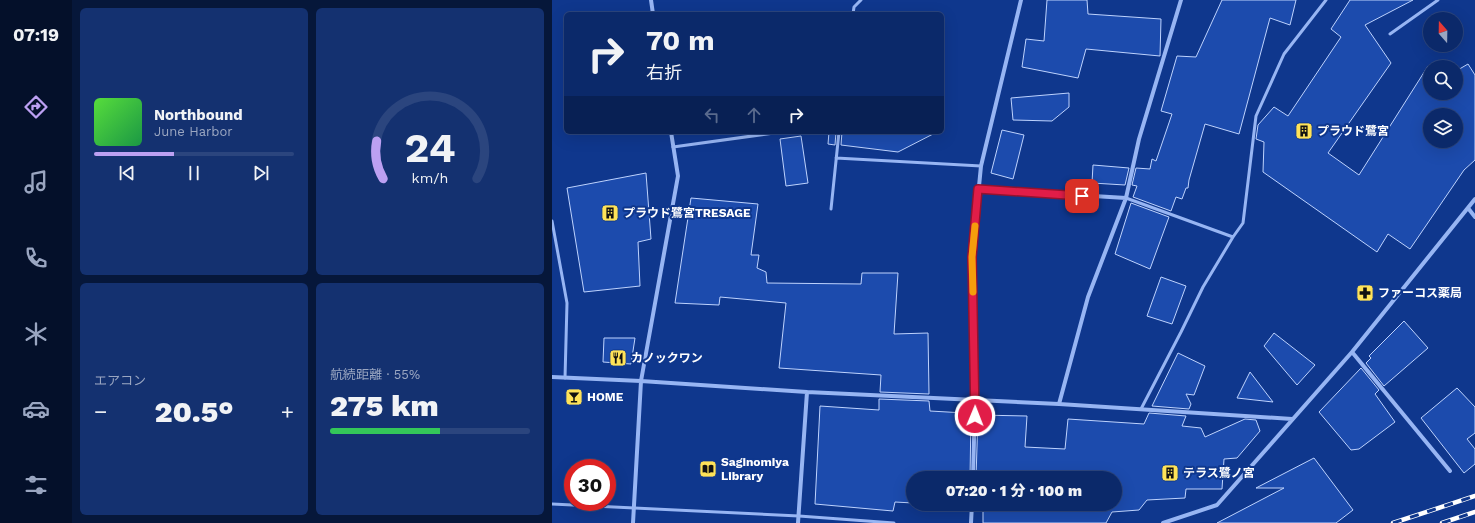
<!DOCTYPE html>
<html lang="ja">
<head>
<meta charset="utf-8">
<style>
	:root { --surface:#0b296a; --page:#143170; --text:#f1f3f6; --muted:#9aa6c1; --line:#2b457e; --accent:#bca0f2 }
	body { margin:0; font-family:"Work Sans","Noto Sans JP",sans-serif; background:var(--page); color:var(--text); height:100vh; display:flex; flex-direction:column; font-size:15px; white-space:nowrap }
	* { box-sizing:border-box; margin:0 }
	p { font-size:13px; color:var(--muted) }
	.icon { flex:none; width:22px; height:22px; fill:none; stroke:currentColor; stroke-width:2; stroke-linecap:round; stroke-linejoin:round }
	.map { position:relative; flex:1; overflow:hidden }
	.drawer { display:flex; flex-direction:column; gap:8px; padding:8px; background:#06173a; width:480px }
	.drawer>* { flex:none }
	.banner { position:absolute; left:12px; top:12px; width:380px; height:122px; border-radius:6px; box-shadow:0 4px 16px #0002,0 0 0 1px var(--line); background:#0b296a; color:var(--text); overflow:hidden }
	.needle { width:26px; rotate:340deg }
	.buttons { position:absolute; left:871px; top:12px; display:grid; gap:8px }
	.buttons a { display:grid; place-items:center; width:40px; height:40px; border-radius:50%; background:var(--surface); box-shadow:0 4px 16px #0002,0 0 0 1px var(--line); font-size:20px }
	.speed { position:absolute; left:12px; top:459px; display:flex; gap:8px; font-size:20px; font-weight:700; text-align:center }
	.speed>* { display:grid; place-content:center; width:52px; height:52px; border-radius:50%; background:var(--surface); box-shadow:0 4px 16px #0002,0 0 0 1px var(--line); line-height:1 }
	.speed .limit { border:6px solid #d22; background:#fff; color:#111 }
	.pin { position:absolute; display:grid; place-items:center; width:34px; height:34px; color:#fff; margin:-17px; border-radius:8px; box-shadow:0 2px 6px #0006 }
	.me { position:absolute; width:44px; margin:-22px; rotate:1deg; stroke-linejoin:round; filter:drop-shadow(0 0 3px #0008) }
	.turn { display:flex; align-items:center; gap:14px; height:84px; padding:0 16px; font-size:18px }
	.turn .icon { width:52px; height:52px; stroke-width:2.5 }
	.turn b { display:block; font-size:28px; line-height:34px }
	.lanes { display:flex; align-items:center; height:38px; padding:0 16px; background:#0003; justify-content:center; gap:20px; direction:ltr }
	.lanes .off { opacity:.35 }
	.big { font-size:30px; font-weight:800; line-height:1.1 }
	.drawer .card { flex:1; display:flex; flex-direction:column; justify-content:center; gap:6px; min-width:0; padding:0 14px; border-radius:6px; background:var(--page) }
	.drawer .dial { align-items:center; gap:0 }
	.dial svg { height:104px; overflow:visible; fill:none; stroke:var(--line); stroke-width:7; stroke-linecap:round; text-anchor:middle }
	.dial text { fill:var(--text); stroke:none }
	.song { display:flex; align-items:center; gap:12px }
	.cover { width:48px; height:48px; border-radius:6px; background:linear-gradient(135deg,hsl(110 70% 55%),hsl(140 70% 35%)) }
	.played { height:4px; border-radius:2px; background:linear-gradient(90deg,var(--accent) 40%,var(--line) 40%) }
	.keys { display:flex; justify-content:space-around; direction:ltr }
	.heat { display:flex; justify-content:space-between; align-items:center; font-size:22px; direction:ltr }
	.charge { height:6px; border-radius:3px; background:linear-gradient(90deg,#34c759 55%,var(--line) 0) }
	.drawer .tiles { flex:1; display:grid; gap:8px; grid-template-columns:repeat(2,1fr) }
	.trip { position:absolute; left:354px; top:471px; width:216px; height:40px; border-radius:20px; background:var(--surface); box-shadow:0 4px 16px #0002,0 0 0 1px var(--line); font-weight:800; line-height:40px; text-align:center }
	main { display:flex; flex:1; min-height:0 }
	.dock { display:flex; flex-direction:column; width:72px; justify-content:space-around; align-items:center; background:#04102a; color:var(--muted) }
	.dock .icon { width:28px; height:28px }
	.dock .selected { color:var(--accent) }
	.dock b { font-size:18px; color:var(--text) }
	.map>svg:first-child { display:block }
	.building { fill:#1c4bad; stroke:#bed3fe; fill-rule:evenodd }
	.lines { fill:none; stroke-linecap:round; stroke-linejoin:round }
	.service { stroke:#97b5f3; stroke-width:3 }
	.minor { stroke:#97b5f3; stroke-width:4 }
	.rail-casing { stroke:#fff; stroke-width:4.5 }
	.rail { stroke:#0f378d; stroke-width:3; stroke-dasharray:9; stroke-linecap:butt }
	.route-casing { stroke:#92132f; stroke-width:10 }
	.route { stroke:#e11d48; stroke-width:7 }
	.slow { stroke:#f59e0b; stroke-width:7 }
	.labels { text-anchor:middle; stroke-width:4; stroke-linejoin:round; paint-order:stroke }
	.poi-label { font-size:12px; font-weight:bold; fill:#fff; stroke:#0f378d; text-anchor:start }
</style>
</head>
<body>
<main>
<nav class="dock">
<b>07:19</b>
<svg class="icon selected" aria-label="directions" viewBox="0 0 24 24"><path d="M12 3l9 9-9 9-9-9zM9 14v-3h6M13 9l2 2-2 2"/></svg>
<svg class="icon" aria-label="music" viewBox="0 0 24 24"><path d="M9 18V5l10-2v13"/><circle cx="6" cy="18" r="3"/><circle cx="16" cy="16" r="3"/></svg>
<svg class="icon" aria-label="phone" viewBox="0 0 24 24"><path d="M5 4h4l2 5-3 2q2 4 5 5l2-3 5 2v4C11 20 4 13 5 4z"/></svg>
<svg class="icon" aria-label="climate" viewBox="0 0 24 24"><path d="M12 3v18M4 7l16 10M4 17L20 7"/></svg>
<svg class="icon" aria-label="car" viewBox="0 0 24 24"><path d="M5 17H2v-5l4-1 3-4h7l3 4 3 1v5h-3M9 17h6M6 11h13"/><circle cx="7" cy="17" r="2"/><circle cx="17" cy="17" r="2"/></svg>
<svg class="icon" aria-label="filters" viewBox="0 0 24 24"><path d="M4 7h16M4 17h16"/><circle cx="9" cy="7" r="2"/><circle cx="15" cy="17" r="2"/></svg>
</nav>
<section class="drawer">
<div class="tiles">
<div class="card">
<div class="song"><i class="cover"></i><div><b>Northbound</b><p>June Harbor</p></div></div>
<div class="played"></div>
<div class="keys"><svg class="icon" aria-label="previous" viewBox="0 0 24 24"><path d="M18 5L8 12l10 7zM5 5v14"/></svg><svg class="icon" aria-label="pause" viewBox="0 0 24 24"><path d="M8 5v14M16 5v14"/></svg><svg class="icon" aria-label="next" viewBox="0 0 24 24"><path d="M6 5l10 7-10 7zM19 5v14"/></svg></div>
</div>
<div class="card dial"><svg viewBox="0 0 100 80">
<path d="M14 69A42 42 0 1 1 86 69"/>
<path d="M14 69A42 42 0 0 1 9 40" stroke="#bca0f2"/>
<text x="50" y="56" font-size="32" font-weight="700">24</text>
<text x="50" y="72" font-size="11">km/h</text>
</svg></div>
<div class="card"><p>エアコン</p>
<div class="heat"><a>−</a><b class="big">20.5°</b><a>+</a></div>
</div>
<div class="card"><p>航続距離 · 55%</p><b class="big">275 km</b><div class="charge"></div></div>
</div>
</section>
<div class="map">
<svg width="923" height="523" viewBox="0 0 923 523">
	<rect width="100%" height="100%" fill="#0f378d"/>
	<path class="building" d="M495,0H535L536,14L609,19L608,56L534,49L526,78L470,67L474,39L492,41Z
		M670,0H744L738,25L718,18L687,134L653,124L637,180L636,188H634L630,199L624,197L619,211L581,197L585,186L580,185L584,168L598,169L600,159L604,161L620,114L609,111L625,56L644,57Z
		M798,0H861L813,25L839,63L776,153L807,175L876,66L878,68V93H904V71L916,64L923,75V160L912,170L858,249L836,234L825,252L711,172L712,142L704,139L706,125L722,107L736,116L789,37L779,29ZM878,115H904V141H878Z
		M517,93V107L500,121L461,120L459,98Z
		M450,130L472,135L461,179L439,173Z
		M277,132H284L283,145L276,144Z
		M290,132H385L346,152L289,145Z
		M249,136L256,183L234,186L228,139Z
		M541,165L577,168L573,185L540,183Z
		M94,173L99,239L86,242L88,286L32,292L15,188Z
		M139,198L206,204L199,255H207L205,268L214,272L215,283L309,284L310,273H346L342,334L376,333L377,394L328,392L329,375L227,368L234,303L168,297L167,305L123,303Z
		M579,203L617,217L598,269L563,254Z
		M609,277L634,286L620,324L595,316Z
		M852,321L876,348L832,386L814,363L819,358L817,356Z
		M722,333L763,365L745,385L712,346Z
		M52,338H83L79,364L51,362Z
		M626,353L653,366L642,395L634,394L639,404L637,409L600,406Z
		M809,368L827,390L823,394L843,422L807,449L799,450L767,412Z
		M698,372L721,402L685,398Z
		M905,388L923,407V433L915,439L923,449V464L912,473L869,418Z
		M327,399L377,401L378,411L413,413V415H419L418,478H361V503L343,502L341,511L263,504L268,406L327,410Z
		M597,413L634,416L630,426L649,428L653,437L693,419L704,420L708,431L685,458L672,459L670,489H634L633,498L595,500L587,510L560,512L554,523H431V509L423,508V504H563V478H424L426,415L475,416L473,447L513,449L516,419L592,424Z
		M762,458L801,510L784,523H665L732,488H704Z
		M372,504H416V508Z"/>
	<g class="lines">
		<path class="service" d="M301,14L302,7L309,0
			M838,34L886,0
			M121,147L229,132
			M284,158L429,166
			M574,198L681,237L651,287L629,332L589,409
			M279,209L287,132
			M0,221L15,303L13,378
			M681,237L691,223L704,116L732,54L774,0
			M0,504L247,516L342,523"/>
		<path class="minor" d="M99,0L101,14
			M426,189L574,198
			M916,208L923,217
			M800,352L898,471
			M0,377L89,381L255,392L507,404L740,419
			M507,404L536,297L574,198L587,139L629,0
			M421,478L423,400L420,257L429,166L469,0
			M81,523L89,381L126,176L119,132
			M246,523L255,392
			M419,523L420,504
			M611,523L665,505L800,352L923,199"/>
		<g class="rail-casing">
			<path id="rail" d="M841,523L923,496
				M890,523L923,512"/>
		</g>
		<use href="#rail" class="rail"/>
	</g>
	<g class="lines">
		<g class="route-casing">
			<path id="route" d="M423,416L420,257L426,189L530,196"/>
		</g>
		<use href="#route" class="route"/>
		<path class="slow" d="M421,292L420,257L423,226"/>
	</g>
	<defs>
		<g id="building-square" transform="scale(0.9)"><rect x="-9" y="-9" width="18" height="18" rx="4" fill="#ffe358" stroke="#0f378d"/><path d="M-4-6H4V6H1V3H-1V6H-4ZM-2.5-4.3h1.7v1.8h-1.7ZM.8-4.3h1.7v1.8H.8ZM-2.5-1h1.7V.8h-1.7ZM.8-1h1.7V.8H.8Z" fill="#111"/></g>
		<g id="pharmacy-square" transform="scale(0.9)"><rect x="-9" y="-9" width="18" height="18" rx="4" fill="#ffe358" stroke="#0f378d"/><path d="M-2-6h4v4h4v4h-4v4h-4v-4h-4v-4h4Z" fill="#111"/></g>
		<g id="restaurant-square" transform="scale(0.9)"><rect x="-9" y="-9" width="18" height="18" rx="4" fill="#ffe358" stroke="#0f378d"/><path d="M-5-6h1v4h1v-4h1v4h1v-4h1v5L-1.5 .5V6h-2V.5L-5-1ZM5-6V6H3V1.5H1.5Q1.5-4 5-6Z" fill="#111"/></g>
		<g id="bar-square" transform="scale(0.9)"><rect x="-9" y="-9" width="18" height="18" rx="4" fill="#ffe358" stroke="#0f378d"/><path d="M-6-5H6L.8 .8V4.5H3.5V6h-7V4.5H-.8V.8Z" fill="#111"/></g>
		<g id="library-square" transform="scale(0.9)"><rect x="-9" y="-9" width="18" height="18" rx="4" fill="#ffe358" stroke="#0f378d"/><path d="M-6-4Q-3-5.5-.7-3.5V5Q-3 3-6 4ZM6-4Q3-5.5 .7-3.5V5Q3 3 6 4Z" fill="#111"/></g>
	</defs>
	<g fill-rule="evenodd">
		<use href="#building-square" x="752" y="131"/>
		<use href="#building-square" x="58" y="213"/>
		<use href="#pharmacy-square" x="813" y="293"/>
		<use href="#restaurant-square" x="66" y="358"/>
		<use href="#bar-square" x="22" y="397"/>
		<use href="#library-square" x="156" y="469"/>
		<use href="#building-square" x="618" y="473"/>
	</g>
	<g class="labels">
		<g class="poi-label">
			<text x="765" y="135">プラウド鷺宮</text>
			<text x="71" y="217">プラウド鷺宮TRESAGE</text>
			<text x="826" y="297">ファーコス薬局</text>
			<text x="79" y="362">カノックワン</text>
			<text x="35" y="401">HOME</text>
			<text x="169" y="466">Saginomiya<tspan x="169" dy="14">Library</tspan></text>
			<text x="631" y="477">テラス鷺ノ宮</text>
		</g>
	</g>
</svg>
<div class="buttons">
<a><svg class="needle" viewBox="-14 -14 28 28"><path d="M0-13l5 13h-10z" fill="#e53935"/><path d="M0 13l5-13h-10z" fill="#9aa6c1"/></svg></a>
<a><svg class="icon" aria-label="search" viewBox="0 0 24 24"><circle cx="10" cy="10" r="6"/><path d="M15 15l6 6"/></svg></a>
<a><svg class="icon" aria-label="layers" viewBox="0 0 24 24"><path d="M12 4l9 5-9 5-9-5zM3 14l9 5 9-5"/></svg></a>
</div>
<div class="speed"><div class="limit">30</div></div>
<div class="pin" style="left:530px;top:196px;background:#d93025"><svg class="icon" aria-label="arrive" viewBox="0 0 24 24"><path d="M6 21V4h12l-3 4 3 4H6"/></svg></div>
<svg class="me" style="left:423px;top:416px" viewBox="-20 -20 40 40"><circle r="17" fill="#e11d48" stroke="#fff" stroke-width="3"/><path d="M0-11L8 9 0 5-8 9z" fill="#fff"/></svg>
<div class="trip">07:20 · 1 分 · 100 m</div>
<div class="banner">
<div class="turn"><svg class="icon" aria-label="right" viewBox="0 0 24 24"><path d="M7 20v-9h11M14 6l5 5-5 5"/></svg><div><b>70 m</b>右折</div></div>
<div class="lanes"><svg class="icon off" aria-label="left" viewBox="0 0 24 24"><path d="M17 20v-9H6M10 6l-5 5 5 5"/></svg><svg class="icon off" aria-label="ahead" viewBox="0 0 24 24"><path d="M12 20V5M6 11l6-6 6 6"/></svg><svg class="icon" aria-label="right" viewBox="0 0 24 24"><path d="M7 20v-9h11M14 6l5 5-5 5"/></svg></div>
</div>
</div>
</main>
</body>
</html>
